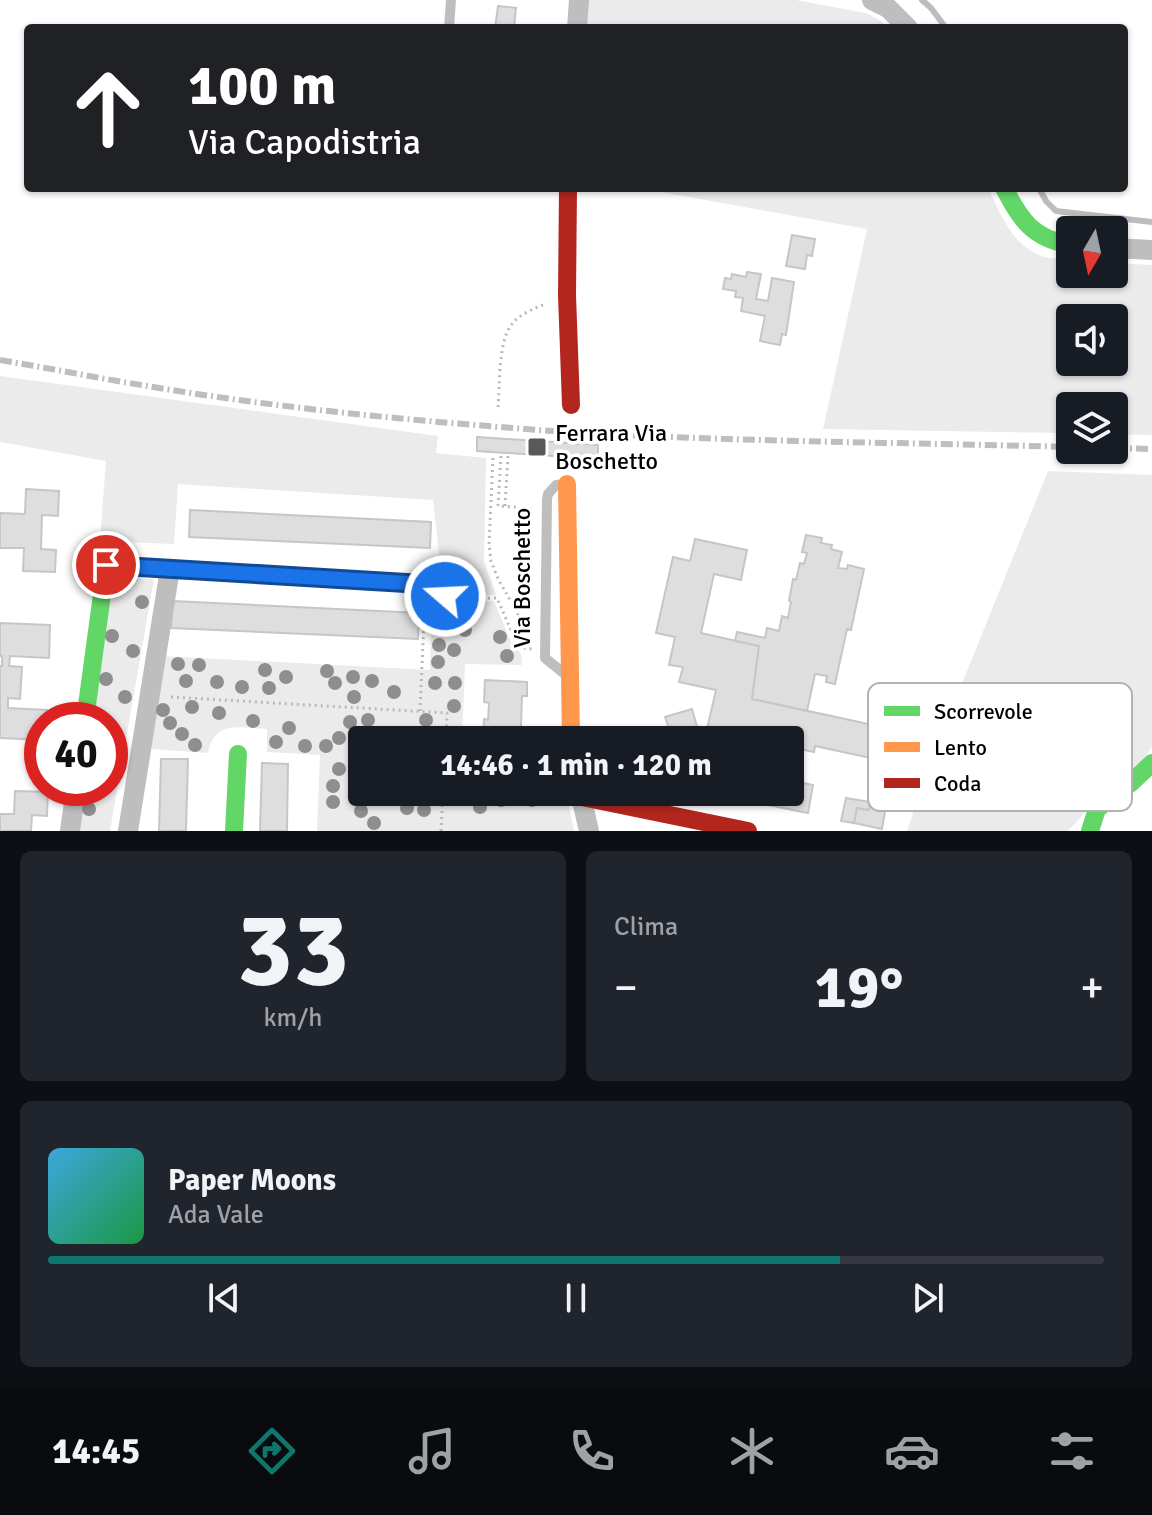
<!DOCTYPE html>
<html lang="it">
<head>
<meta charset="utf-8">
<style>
	:root { --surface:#171b24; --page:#20242c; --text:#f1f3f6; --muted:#9ea1a6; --line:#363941; --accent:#0f766e }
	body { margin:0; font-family:Signika,sans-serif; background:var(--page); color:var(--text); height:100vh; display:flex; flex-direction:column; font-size:30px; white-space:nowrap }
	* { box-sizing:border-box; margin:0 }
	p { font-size:26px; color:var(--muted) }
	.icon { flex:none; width:44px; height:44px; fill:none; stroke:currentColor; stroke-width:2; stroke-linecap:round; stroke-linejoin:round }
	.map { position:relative; height:831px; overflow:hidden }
	.panel { display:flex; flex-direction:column; gap:20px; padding:20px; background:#0d0f14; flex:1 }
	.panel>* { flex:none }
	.banner { position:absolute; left:24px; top:24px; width:1104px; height:168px; border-radius:8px; box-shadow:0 2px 6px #0004; background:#202124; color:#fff; overflow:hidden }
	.needle { width:52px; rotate:189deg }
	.tools { position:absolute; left:1056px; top:216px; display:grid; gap:16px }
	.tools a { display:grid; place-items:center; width:72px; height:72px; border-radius:8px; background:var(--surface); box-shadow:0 2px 6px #0004; font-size:40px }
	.speed { position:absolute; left:24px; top:702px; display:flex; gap:16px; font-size:40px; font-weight:700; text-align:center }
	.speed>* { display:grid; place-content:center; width:104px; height:104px; border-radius:50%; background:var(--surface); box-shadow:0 2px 6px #0004; line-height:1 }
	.speed .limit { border:12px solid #d22; background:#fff; color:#111 }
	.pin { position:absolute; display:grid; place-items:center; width:68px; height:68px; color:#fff; margin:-34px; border:4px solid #fff; border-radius:50%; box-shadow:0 2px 8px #0007 }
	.me { position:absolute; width:88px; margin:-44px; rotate:289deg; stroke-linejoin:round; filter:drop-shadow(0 0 6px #0008) }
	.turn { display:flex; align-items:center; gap:28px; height:168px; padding:0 32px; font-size:36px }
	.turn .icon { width:104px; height:104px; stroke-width:2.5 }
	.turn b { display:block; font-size:56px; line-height:68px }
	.big { font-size:60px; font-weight:700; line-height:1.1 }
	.panel .widget { flex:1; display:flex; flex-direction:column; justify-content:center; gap:12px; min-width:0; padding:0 28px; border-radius:12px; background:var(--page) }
	.panel .dial { align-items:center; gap:0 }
	.dial b { font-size:104px; line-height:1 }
	.song { display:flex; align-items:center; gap:24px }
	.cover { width:96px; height:96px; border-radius:12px; background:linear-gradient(135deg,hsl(200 70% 55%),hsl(140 70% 35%)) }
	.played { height:8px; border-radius:4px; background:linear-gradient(90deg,var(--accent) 75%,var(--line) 75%) }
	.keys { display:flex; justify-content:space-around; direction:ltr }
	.heat { display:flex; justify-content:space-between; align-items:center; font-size:44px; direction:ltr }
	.panel .tiles { flex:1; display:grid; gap:20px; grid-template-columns:1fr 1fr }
	.widget:last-child { grid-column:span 2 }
	.trip { position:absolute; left:348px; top:726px; width:456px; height:80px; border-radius:8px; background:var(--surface); box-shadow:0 2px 6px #0004; font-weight:700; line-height:80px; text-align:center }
	.menu { display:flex; height:128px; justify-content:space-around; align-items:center; background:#090b0e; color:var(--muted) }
	.menu .icon { width:56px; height:56px }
	.menu .active { color:var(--accent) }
	.menu b { font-size:36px; color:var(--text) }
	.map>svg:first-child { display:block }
	.green { fill:#ebebeb; fill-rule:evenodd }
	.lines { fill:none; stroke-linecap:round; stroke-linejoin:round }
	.stream { stroke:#bdbdbd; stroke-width:6 }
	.building { fill:#dedede; stroke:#c6c6c6; stroke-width:2 }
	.path { stroke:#b9b9b9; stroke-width:3; stroke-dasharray:2 4; stroke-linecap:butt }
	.lane { stroke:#bebebe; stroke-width:10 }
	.street { stroke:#bebebe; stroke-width:20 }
	.fast { stroke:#63d668; stroke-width:18 }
	.slow { stroke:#ff974d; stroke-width:18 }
	.jam { stroke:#b3261e; stroke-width:18 }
	.rail { stroke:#bebebe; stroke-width:6; stroke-dasharray:12 4 2 4; stroke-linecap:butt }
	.tree { fill:#8e8e8e }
	.route-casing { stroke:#114b97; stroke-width:20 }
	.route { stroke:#1a73e8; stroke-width:14 }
	.poi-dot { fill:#595959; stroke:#fff; stroke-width:3 }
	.labels { text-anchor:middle; stroke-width:7; stroke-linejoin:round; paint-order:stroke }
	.poi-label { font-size:24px; fill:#000; stroke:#fff; text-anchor:start }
	.street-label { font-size:24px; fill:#000; stroke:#fff }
	.key { fill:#fff; stroke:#b2b2b2; stroke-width:2 }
	.key-label { font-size:22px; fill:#000 }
</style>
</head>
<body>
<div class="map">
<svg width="1152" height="831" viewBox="0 0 1152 831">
	<rect width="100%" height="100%" fill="#fff"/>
	<path class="green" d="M588,0H796L866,13L881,21L888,28H585Z
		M638,188H988C1001,215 1013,247 1044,257C1052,259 1062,259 1070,259V274H1114V263L1152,265V435L1114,434V406H1070V433L823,429L867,229ZM1114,318V362H1070V318Z
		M0,376L438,436L436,453L486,458L484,562L496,595H464C461,582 455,574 441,571L433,500L178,484L174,544L100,541L106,461L0,442Z
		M1048,471L1152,475V747L1139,766L1112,783L1068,831H907L929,765Z
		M113,578L154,579L110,831H79L85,788H110V720H94Z
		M494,601L512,644L521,654L522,665L465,664L462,740H362V792H566L574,831H317L320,755L267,752V729C241,728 214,719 208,753L151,749L162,656L430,670L431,627C451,625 456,619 464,602Z"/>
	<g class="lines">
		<path class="stream" d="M922,0L931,8L946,28
			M1039,188L1046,201L1056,211L1152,222"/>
	</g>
	<path class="building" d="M498,6L516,8L514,28H495Z
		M792,235L815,239L812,256L807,255L805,269L786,266Z
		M747,272L761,274L756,299L768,301L772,278L794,282L786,335L782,334L780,345L760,341L765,316L741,311L743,298L735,297L736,291L723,289L725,278L731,279L732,274L746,277Z
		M477,437L598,445V459L477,451Z
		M26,489L59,491L58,516L42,515L41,549L56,550L55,572L23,571L24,548H0V513L25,514Z
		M190,510L431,522L430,548L189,537Z
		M806,535L822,538L821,543L832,545L831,549L842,552L838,568L847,569L848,565L864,569L851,630L847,629L835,684L826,682L827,676L815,674L807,711L752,699L759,646L735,641L737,632L765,638L767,628L779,631L782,616L788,618L791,602L789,601L793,579L796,580L800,563L804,564L807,553L802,552Z
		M695,539L747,550L741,580L714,574L701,633L759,646L752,699L901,731L894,763L815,746L814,752L790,747V740H756L707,729L716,690L679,682L683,667L669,665L675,637L656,633L673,557L690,561Z
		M173,601L419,613L418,639L171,628Z
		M0,623L50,625L49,658L10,656L9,666L22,667L20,699L8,698V708L47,710L46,720H42V740L0,738V666H2V656H0Z
		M485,680L527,682V696H522L521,727L526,728L525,740H483L484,719L488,720L489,703L484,702Z
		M692,709L698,730L672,738L665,717Z
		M161,759H188L186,831H159Z
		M262,763L288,764L287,831H260Z
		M790,780L813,785L808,813L703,792H790Z
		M15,791L48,792L47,816L32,815L31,831H0V814H14Z
		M846,798L870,802L869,810L857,808L854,823L841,821Z
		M870,802L886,806L882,829L854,823L857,808L869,810Z"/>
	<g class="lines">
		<path class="path" d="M498,407C500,386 498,340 512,324C520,314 533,309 545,304
			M501,456L498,506L532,508
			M493,458L489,544L491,561L498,579L516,610L530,642
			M505,506L508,456
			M470,599L497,598L514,637L524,648L532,649
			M171,697L447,713L446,740
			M420,711L424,620L436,622L441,620
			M441,831L443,792"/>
		<path class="lane" d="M449,28L451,0
			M565,484L556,485L548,494L547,500L545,658L566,675"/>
		<path class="street" d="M872,0L888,8L908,28
			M577,28L579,0
			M1114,248L1152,250
			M580,792L589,831
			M70,831L76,788
			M128,831L170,569"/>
		<path class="fast" d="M1004,188C1021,220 1032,238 1070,245
			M85,720L106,565L423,584L445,596
			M234,831L238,754
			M1090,831L1097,809L1132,782L1152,763"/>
		<path class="slow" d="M567,484L571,740"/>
		<path class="jam" d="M568,188L567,295L571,405
			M582,797L748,831"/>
		<path class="rail" d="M0,360C59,370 119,382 178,391C298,410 418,421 539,430C715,442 893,442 1070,447
			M1114,448L1152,449"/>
	</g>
	<g class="tree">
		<circle cx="118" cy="588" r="7"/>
		<circle cx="142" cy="602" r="7"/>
		<circle cx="465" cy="630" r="7"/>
		<circle cx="112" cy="636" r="7"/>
		<circle cx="500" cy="637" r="7"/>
		<circle cx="439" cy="645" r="7"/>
		<circle cx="454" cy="650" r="7"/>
		<circle cx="133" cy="651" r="7"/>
		<circle cx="507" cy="656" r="7"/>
		<circle cx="438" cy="662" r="7"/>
		<circle cx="178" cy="664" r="7"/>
		<circle cx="199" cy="665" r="7"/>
		<circle cx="265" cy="670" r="7"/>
		<circle cx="327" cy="671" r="7"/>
		<circle cx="286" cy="677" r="7"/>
		<circle cx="353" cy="677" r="7"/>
		<circle cx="106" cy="679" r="7"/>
		<circle cx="186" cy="681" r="7"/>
		<circle cx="372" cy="681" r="7"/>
		<circle cx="217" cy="682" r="7"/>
		<circle cx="335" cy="683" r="7"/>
		<circle cx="435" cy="683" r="7"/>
		<circle cx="455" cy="683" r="7"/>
		<circle cx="242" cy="687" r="7"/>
		<circle cx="269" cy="688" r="7"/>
		<circle cx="394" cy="692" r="7"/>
		<circle cx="125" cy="697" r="7"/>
		<circle cx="354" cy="697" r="7"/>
		<circle cx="454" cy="706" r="7"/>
		<circle cx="192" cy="707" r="7"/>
		<circle cx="163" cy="710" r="7"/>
		<circle cx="219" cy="713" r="7"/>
		<circle cx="368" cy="720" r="7"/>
		<circle cx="426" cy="720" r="7"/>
		<circle cx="253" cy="721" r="7"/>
		<circle cx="350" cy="722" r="7"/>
		<circle cx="170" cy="723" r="7"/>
		<circle cx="289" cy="728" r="7"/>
		<circle cx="182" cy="734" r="7"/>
		<circle cx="339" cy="738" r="7"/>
		<circle cx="276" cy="742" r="7"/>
		<circle cx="118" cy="743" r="7"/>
		<circle cx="195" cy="745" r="7"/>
		<circle cx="305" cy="746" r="7"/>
		<circle cx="326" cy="746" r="7"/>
		<circle cx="339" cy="769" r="7"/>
		<circle cx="333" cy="786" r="7"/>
		<circle cx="501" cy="800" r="7"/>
		<circle cx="532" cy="800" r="7"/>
		<circle cx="333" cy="802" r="7"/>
		<circle cx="480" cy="807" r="7"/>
		<circle cx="407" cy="808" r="7"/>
		<circle cx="89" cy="809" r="7"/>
		<circle cx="424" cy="810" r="7"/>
		<circle cx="361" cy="811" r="7"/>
		<circle cx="374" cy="823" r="7"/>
	</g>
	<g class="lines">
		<g class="route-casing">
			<path id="route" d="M106,565L423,584L445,596"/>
		</g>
		<use href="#route" class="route"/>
	</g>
	<rect class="poi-dot" x="527" y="437" width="20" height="20" rx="4"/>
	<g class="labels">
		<g class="poi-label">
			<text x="555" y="441">Ferrara Via<tspan x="555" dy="28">Boschetto</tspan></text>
		</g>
		<g class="street-label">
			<text transform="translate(522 578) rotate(-90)" y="8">Via Boschetto</text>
		</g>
	</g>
	<rect x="868" y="683" width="264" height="128" rx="12" class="key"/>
	<rect x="884" y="706" width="36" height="10" fill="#63d668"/>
	<rect x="884" y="742" width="36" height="10" fill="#ff974d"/>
	<rect x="884" y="778" width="36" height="10" fill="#b3261e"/>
	<g class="key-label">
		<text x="934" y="719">Scorrevole</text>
		<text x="934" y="755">Lento</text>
		<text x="934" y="791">Coda</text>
	</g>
</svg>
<div class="tools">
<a><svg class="needle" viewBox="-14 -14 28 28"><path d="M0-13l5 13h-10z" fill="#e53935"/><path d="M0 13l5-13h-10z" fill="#9ea1a6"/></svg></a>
<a><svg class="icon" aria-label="sound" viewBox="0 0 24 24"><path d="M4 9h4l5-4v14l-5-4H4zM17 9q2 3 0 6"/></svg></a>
<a><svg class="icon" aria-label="layers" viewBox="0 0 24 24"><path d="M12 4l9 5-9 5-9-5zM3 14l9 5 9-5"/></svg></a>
</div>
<div class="speed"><div class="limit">40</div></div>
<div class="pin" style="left:106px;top:565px;background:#d93025"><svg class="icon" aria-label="arrive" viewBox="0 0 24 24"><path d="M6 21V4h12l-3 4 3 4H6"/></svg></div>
<svg class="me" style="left:445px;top:596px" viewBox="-20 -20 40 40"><circle r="17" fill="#1a73e8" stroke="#fff" stroke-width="3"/><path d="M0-11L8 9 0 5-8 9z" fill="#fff"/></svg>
<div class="trip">14:46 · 1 min · 120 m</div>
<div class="banner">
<div class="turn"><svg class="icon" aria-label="ahead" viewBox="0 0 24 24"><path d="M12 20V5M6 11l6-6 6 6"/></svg><div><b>100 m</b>Via Capodistria</div></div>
</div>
</div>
<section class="panel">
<div class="tiles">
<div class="widget dial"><b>33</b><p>km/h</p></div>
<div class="widget"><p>Clima</p>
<div class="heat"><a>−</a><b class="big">19°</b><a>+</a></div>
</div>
<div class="widget">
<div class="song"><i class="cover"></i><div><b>Paper Moons</b><p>Ada Vale</p></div></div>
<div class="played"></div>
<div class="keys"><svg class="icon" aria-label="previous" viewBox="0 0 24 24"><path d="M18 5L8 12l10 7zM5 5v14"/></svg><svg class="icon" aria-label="pause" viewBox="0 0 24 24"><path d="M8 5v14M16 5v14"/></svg><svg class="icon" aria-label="next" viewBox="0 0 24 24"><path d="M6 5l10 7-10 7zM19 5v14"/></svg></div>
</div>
</div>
</section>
<nav class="menu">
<b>14:45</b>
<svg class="icon active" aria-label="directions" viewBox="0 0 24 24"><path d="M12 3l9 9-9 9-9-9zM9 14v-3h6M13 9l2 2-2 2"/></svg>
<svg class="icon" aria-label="music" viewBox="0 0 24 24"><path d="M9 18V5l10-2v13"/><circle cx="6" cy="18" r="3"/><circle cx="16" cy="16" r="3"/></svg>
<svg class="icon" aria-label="phone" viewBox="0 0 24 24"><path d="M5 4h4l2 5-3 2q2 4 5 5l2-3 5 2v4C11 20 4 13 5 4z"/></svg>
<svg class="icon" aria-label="climate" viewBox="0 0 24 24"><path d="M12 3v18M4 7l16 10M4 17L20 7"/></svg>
<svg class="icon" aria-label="car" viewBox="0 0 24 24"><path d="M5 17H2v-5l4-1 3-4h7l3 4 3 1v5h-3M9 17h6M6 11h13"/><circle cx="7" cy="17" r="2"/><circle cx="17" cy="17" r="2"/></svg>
<svg class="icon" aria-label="filters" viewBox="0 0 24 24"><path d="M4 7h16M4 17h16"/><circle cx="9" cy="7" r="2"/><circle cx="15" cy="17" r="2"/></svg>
</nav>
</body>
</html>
